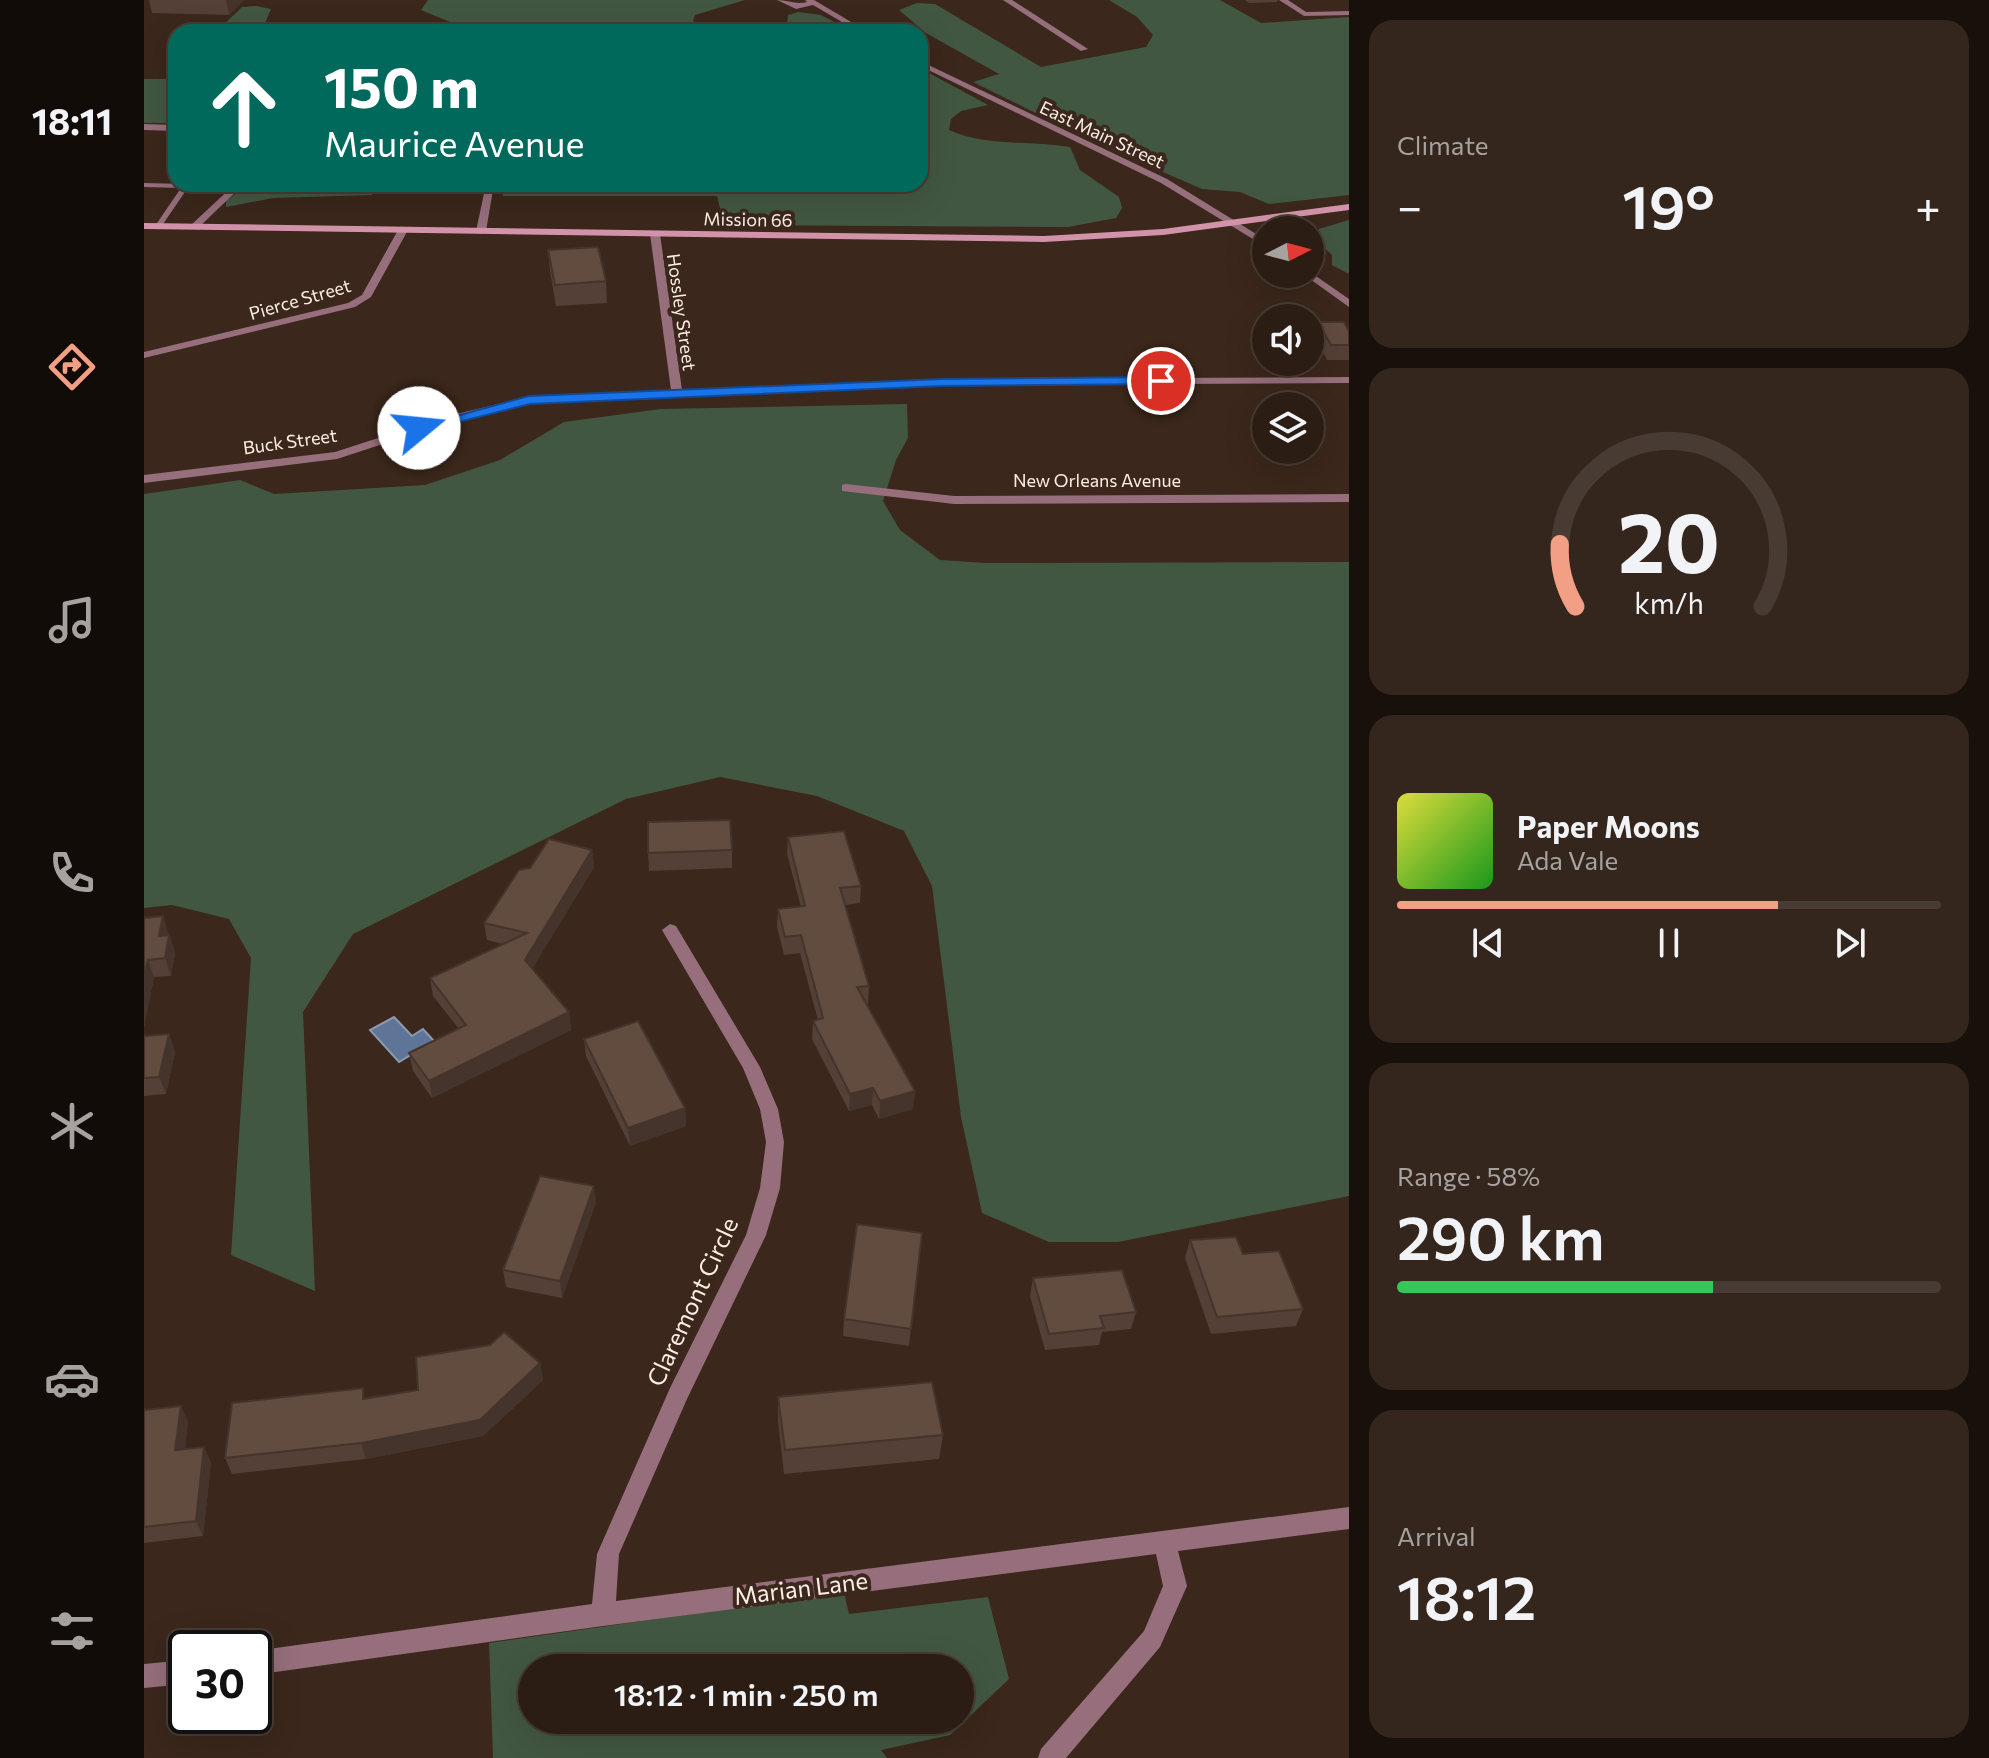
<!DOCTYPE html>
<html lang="en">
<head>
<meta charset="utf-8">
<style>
	:root { --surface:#2c1d14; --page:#34261d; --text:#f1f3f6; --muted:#a6a2a0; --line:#483b34; --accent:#f39f85 }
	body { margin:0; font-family:Commissioner,sans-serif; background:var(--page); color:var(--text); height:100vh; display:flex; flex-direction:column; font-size:30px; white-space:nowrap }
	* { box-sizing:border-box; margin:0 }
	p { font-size:26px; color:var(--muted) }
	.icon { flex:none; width:44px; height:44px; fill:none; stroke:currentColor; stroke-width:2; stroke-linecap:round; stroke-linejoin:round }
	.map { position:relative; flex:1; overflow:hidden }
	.drawer { display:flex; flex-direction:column; gap:20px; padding:20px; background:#18100b; width:640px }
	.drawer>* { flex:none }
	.top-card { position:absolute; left:24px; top:24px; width:760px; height:168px; border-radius:24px; box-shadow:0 8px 32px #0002,0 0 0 2px var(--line); background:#00695c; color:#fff; overflow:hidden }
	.needle { width:52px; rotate:84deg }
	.buttons { position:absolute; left:1108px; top:216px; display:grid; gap:16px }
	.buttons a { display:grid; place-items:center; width:72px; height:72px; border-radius:50%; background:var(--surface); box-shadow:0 8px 32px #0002,0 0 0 2px var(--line); font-size:40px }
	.speed { position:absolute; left:24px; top:1630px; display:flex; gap:16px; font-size:40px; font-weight:700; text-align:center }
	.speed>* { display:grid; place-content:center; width:104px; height:104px; border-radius:50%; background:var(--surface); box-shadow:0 8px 32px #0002,0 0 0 2px var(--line); line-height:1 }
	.speed .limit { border:4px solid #111; border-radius:12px; background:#fff; color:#111 }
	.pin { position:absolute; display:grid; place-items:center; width:68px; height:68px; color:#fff; margin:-34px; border:4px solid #fff; border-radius:50%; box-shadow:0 2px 8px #0007 }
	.me { position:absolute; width:88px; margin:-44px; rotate:73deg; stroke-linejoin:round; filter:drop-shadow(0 0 6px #0008) }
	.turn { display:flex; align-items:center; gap:28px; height:168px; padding:0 24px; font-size:36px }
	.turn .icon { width:104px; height:104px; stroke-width:2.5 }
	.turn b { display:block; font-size:56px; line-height:68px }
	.big { font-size:60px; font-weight:600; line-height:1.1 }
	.drawer .widget { flex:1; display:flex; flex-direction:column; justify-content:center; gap:12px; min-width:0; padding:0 28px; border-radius:24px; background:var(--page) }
	.drawer .dial { align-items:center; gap:0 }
	.dial svg { height:208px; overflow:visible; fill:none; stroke:var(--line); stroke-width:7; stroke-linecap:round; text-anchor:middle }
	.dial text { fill:var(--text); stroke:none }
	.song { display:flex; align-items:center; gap:24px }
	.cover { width:96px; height:96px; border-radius:12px; background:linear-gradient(135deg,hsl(60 70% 55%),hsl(120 70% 35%)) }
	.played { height:8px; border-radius:4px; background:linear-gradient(90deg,var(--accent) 70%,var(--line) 70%) }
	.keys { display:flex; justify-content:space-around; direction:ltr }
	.heat { display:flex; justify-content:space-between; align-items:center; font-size:44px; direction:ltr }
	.charge { height:12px; border-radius:6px; background:linear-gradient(90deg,#34c759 58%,var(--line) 0) }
	.trip { position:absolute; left:374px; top:1654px; width:456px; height:80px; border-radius:40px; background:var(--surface); box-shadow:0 8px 32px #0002,0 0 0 2px var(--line); font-weight:600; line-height:80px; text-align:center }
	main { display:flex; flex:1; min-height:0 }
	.menu { display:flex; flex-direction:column; width:144px; justify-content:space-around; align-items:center; background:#120c08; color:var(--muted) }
	.menu .icon { width:56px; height:56px }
	.menu .on { color:var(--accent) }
	.menu b { font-size:36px; color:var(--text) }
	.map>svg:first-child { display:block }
	.green { fill:#425741; fill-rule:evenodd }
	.water { fill:#5e7597; stroke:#8d99af; stroke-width:2 }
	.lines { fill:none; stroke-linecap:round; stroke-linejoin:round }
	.lane { fill:#966e7c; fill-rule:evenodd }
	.street { fill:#966e7c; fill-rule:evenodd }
	.secondary { fill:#d293aa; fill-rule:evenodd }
	.wall { fill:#544036 }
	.shaded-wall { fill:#45342c }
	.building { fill:#624b3f; stroke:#45342c; stroke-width:2 }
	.route { fill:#1a73e8; stroke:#114b97; stroke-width:2 }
	.labels { text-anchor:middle; stroke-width:8; stroke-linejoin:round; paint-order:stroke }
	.far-street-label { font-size:18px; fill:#fceee6; stroke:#3b271b }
	.near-street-label { font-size:24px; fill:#fceee6; stroke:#3b271b }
</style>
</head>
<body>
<main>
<nav class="menu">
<b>18:11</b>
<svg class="icon on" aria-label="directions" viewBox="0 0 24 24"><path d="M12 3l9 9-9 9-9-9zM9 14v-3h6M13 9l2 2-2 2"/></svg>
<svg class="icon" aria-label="music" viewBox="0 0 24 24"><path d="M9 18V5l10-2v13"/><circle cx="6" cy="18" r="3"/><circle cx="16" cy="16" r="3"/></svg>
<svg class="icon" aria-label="phone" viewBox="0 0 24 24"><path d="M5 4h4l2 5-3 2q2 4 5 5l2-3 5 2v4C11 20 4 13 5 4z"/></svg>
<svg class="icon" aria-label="climate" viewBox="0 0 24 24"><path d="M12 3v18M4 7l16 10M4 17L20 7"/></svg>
<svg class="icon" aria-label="car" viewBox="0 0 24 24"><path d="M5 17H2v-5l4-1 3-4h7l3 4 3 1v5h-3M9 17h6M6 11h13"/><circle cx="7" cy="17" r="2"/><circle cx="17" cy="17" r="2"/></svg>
<svg class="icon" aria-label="filters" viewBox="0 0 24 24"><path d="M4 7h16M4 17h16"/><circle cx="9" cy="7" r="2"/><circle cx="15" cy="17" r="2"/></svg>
</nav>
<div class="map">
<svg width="1205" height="1758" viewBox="0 0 1205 1758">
	<rect width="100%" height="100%" fill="#3b271b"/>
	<path class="green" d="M284,0H601L551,15L549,21L571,32H330L277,10Z
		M965,0H1076L1117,23L1205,17V195L1125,204L1096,192L1058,189L948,141L829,82L855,74L782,33L755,10L773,3L791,4L897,67L1002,47L1009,35L993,17Z
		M112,6L127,9L121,23L206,32H72L98,7Z
		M654,12L677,15L709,32H642L644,15Z
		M776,68L844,105L817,111L807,119L805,130C842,147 886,140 926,147L936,170L975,197L978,208L972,218L924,227L580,225L573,196H359L357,184H776Z
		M32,71V123H0V79H24Z
		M103,184H282L240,189L227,195L129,198L82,207V201Z
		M1205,220V274L1188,265V255L1175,243V229Z
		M763,404L764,438L752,460L739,501L756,530L796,560L842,563L1205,562V1196L974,1242H905L838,1213L817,1117L788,886L760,831L673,796L576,777L482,799L209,934L159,1012L171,1291L87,1255L107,958L85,919L28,905L0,908V494L96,480L130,494L281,485L356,460L420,422L517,409Z
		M700,1592L705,1614L844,1597L865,1679L806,1735L737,1750L743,1758H349L345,1643ZM388,1668H816V1720H388Z"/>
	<path class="water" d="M250,1017L268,1036L279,1029L290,1041L255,1062L226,1030Z"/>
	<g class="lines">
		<path class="lane" d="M0,183L42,184L45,186L17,227L11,226L37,188L0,187Z"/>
		<path class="street" d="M633,0C645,0 652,5 663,2L661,0H670L724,32H715L669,5L652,9Z
			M859,0H868L944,49L937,51Z
			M1135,0H1144L1162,12L1205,11V15L1160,16Z
			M776,61L1023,179L1122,240V247L1017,183L776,66Z
			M0,124L32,125V131L0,130Z
			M91,184H100L53,229H47V225Z
			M342,184H350L342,231L337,234L332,231Z
			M259,227L264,230L227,297L211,307L0,358V352L204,303L218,295L254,230Z
			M511,231L516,234L538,390L798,379L1205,377V383L798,385L385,403L306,422L193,459L0,483V475L191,452L299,417L385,397L527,390L506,234Z
			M1166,272L1205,299V307L1159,274H1166Z
			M702,484L810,496L1205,494V502L810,504L698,491V485Z
			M526,924L532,926L616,1067L634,1109L640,1142L636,1188L622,1235L543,1399L475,1554L472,1601L1205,1507V1529L1034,1551L1043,1586L1016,1647L922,1758H894L897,1749L1000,1631L1019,1586L1012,1554L459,1626L110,1675V1651L448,1604L453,1554L526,1388L602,1235L616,1188L622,1142L616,1109L599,1068L518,930Z
			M42,1660V1684L0,1688V1664Z"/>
		<path class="secondary" d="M1205,204V210L1019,235L900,242L0,229V223L900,236L1019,229Z"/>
	</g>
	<path class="wall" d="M5,0H100L85,15L8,13Z
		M1101,0H1134L1133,2L1105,3Z
		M404,250L462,281L463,303L412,306L406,271Z
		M1174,322L1205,331V360H1183L1171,336Z
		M644,837L717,886L716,903L701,905L725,986L724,1004H722L771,1091L769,1109L735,1119L728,1105L705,1111L668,1039L669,1021L674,1020L656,953L640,955L633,927L634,909L657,907L643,854Z
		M448,850L450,867L388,969L425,1012L427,1030L288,1098L269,1071L265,1053L315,1029L289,996L286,978L359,944L343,940L340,923L386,868Z
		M588,850V868L505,871L504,853Z
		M0,918L25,934L31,953L27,976L10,977L0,1027Z
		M25,1034L31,1052L22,1094L0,1096V1036Z
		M440,1039L541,1108L542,1126L486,1146L442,1056Z
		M452,1203L418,1298L362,1287L359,1270Z
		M778,1233L765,1346L699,1336L700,1319Z
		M1046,1240L1099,1254L1159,1309L1152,1326L1067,1334L1041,1258Z
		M889,1278L992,1312L987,1329L958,1332L955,1345L901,1350L886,1296Z
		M396,1363L399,1380L339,1436L222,1459L88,1474L81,1458L222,1398L274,1390Z
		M634,1397L799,1435L795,1459L640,1474L634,1421Z
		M0,1410L44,1422L41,1449L60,1447L67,1463L59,1536L0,1543Z"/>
	<path class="shaded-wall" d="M82,0H100L85,15Z
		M448,850L450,867L383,977L381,960Z
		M19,916L25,934L21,954L15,936Z
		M25,935L31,953L27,976L21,958Z
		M4,960L10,977L0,1027V977Z
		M425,1012L427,1030L288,1098L285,1081Z
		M25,1034L31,1052L22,1094L15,1077Z
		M729,1088L728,1105L705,1111L706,1094Z
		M771,1091L769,1109L735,1119L736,1101Z
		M541,1108L542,1126L486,1146L484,1128Z
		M450,1186L452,1203L418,1298L416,1281Z
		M396,1363L399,1380L339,1436L222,1459L217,1443Z
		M37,1406L44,1422L39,1467L31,1450Z
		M60,1447L67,1463L59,1536L52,1521Z"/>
	<path class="building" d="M454,247L462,281L411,285L404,250Z
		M1174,322H1200L1205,331V345H1187Z
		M586,820L588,850L504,853V822Z
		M700,831L717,886L696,888L725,986L713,987L771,1091L736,1101L729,1088L706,1094L669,1021L679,1018L657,935L641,937L634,909L661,906L644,837Z
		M405,839L448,850L381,960L425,1012L285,1081L265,1053L322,1025L286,978L383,933L340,923L375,870L386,868Z
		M19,916L15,936L25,935L21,958L4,960L0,977V918Z
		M494,1021L541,1108L484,1128L440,1039Z
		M25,1034L15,1077L0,1078V1036Z
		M396,1176L450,1186L416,1281L359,1270Z
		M713,1224L778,1233L767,1329L700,1319Z
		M1092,1237L1099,1254L1135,1251L1159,1309L1073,1317L1046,1240Z
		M978,1270L992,1312L956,1316L960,1328L905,1334L889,1278Z
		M360,1332L396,1363L336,1420L217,1443L81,1458L88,1403L219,1388V1399L274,1390L272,1357L346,1345Z
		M788,1382L799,1435L641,1450L634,1397Z
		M37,1406L31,1450L60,1447L52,1521L0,1527V1410Z"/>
	<path class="route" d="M1017,377L1023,381L1021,384L798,386L386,404L275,432L269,428L385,396L798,379Z"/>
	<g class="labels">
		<g class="far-street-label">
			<text transform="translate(958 135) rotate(25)" y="6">East Main Street</text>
			<text transform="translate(604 220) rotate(1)" y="6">Mission 66</text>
			<text transform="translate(156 300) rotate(-16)" y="6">Pierce Street</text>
			<text transform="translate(537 312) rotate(82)" y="6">Hossley Street</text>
			<text transform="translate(146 442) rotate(-8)" y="6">Buck Street</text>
			<text x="953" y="487">New Orleans Avenue</text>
		</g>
		<g class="near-street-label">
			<text transform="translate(549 1302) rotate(-65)" y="8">Claremont Circle</text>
			<text transform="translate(657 1589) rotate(-7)" y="8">Marian Lane</text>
		</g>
	</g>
</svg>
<div class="buttons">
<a><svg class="needle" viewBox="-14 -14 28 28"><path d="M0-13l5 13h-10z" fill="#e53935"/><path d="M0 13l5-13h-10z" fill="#a6a2a0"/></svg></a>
<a><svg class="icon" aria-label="sound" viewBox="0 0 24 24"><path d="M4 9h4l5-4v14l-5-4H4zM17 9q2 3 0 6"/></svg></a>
<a><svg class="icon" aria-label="layers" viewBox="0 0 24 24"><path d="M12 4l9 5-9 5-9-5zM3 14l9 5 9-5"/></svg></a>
</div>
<div class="speed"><div class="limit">30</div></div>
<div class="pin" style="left:1017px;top:381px;background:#d93025"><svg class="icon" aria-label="arrive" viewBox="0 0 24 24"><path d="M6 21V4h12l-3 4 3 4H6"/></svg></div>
<svg class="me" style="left:275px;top:428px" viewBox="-20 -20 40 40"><circle r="19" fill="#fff"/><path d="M0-13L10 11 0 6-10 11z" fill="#1a73e8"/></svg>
<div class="trip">18:12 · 1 min · 250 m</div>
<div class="top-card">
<div class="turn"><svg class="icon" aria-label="ahead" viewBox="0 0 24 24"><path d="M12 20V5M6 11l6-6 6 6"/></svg><div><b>150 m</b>Maurice Avenue</div></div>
</div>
</div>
<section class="drawer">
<div class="widget"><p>Climate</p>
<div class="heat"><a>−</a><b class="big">19°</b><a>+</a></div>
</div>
<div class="widget dial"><svg viewBox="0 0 100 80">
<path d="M14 69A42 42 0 1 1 86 69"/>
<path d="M14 69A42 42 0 0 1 8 45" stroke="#f39f85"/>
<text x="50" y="56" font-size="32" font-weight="700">20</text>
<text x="50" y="72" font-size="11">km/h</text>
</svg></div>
<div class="widget">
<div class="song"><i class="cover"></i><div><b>Paper Moons</b><p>Ada Vale</p></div></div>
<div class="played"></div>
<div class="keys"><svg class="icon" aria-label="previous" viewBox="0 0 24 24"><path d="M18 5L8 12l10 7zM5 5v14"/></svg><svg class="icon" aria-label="pause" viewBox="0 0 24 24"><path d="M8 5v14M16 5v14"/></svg><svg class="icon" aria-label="next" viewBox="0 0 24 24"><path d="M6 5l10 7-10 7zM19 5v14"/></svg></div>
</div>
<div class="widget"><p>Range · 58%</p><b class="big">290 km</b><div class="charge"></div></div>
<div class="widget"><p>Arrival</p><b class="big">18:12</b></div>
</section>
</main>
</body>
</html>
